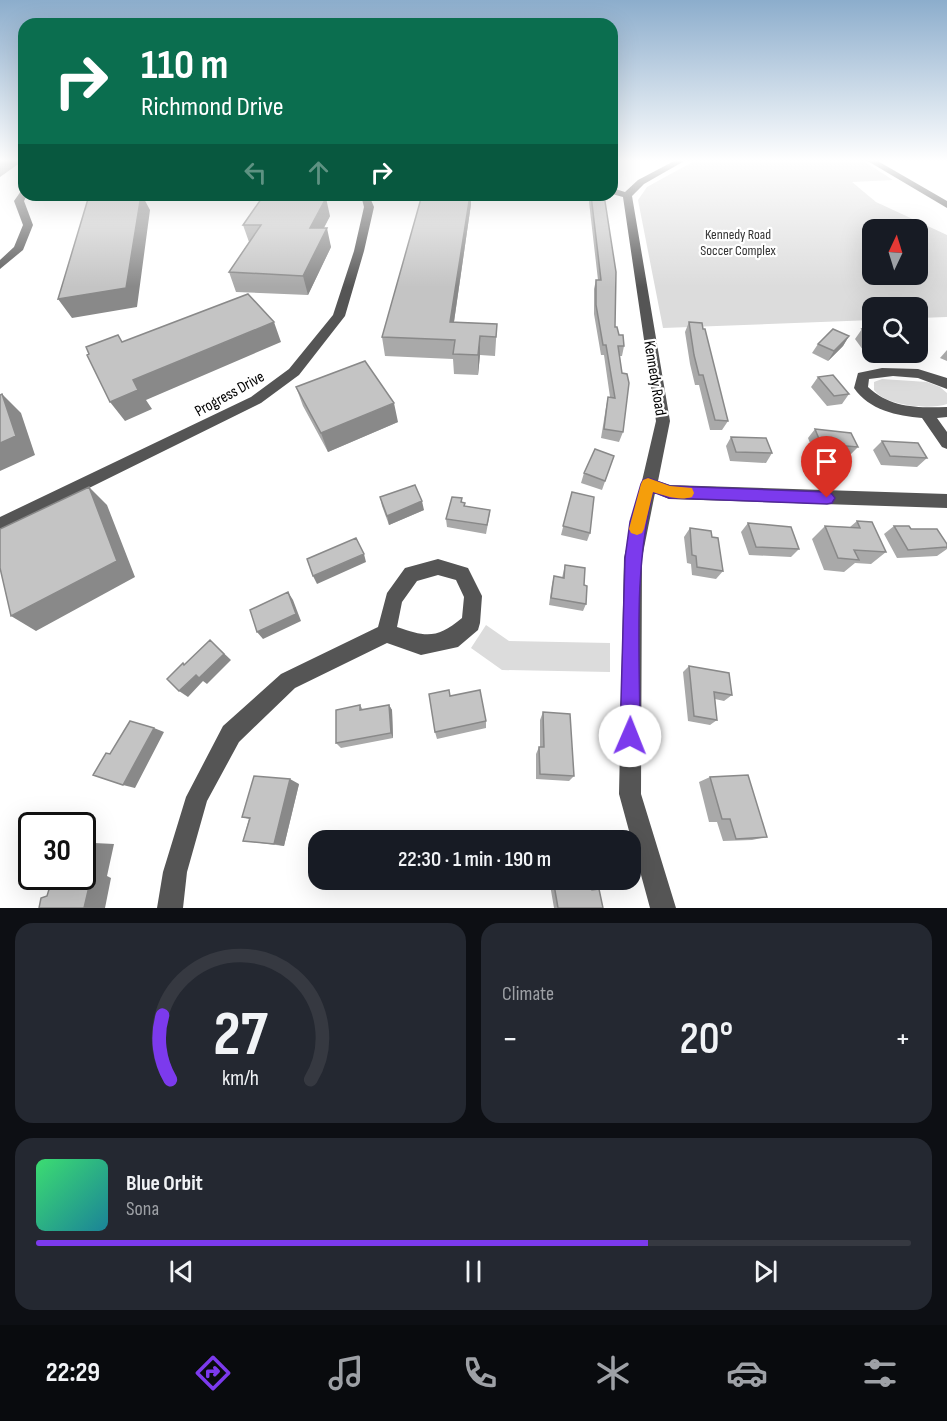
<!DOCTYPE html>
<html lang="en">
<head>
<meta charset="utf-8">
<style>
	:root { --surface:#171b24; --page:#242831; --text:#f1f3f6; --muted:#9ea1a6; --line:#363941; --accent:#7c3aed }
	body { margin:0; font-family:"Sofia Sans Condensed",sans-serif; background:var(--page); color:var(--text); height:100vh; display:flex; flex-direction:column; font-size:22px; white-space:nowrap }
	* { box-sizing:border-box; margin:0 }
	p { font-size:20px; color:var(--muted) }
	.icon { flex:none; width:33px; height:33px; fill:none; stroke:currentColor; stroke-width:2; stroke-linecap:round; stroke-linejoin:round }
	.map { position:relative; height:908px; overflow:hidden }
	.details { display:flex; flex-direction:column; gap:15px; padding:15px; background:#0d0f14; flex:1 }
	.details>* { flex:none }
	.guide { position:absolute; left:18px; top:18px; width:600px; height:183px; border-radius:18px; box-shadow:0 6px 24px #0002; background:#0b6e4f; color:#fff; overflow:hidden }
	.needle { width:39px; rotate:4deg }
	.controls { position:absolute; left:862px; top:219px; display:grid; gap:12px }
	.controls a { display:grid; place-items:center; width:66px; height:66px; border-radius:12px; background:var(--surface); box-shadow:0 6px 24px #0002; font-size:30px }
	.speed { position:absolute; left:18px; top:812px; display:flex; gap:12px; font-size:30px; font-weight:700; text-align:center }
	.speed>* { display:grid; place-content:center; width:78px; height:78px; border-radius:50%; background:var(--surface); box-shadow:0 6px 24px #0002; line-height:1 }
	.speed .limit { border:3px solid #111; border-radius:9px; background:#fff; color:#111 }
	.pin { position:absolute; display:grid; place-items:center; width:51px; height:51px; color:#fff; margin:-62px -26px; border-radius:50% 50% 50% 0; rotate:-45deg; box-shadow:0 0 6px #0007 }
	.pin .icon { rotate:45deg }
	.me { position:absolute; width:66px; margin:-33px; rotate:1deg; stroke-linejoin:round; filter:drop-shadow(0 0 4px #0008) }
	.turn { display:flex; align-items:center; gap:21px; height:126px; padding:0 24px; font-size:27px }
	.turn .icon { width:78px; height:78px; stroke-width:2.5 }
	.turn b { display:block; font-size:42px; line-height:51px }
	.lanes { display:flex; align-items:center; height:57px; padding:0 24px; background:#0003; justify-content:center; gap:30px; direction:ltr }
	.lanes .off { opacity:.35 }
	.big { font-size:45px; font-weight:600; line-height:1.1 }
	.details .card { flex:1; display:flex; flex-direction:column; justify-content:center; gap:9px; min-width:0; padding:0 21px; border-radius:18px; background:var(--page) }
	.details .dial { align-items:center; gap:0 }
	.dial svg { height:156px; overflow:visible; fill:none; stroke:var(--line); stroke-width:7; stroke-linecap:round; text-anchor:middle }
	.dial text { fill:var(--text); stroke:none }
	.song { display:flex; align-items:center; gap:18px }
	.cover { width:72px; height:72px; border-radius:9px; background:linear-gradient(135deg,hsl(140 70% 55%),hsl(190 70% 35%)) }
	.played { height:6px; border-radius:3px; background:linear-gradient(90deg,var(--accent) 70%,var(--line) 70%) }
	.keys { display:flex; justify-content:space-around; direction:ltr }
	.heat { display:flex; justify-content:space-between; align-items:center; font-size:33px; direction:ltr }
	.details .tiles { flex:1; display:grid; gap:15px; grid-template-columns:1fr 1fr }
	.card:last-child { grid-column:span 2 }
	.trip { position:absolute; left:308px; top:830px; width:333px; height:60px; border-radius:18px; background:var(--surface); box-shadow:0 6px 24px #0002; font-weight:600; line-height:60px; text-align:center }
	.menu { display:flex; height:96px; justify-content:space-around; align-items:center; background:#090b0e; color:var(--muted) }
	.menu .icon { width:42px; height:42px }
	.menu .selected { color:var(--accent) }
	.menu b { font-size:27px; color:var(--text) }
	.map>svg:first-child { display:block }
	.green { fill:#dcdcdc; fill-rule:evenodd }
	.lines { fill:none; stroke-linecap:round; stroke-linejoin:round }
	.minor { fill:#555; fill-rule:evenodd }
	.wall { fill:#a9a9a9 }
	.shaded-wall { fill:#898989 }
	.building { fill:#c4c4c4; stroke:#898989; stroke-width:1.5 }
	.route { fill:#7c3aed; stroke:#51269a; stroke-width:1.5 }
	.slow { fill:#f59e0b }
	.labels { text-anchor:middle; stroke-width:4.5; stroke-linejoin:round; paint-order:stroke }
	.far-park-label { font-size:14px; fill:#333; stroke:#fff }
	.street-label { font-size:16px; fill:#000; stroke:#fff }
</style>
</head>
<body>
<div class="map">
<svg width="947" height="908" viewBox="0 0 947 908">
	<rect width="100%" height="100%" fill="#fff"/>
	<path class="green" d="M696,160H862L893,180L852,182L876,202L947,235V317L918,318V308H873V320L663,328L638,200L647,187ZM873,230H918V274H873Z
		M882,379L927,382L940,387L947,393V404C929,410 886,406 874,390V382Z
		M486,625L509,641L610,643V672L502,670L471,648Z"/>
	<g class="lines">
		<path class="minor" d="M676,160H686L644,184L632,196L670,421L658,481L670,485L947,494V508L669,499L655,493L642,558L641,794L676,908H650L619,794L624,558L656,421L623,197L612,194V188L625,192L638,180Z
			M866,160H876L947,201V208Z
			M24,190V195H27L24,201L33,225L23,250L0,269V260L14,247L23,225L14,201L21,191Z
			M361,195H369L374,207L364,251L345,316L299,375L261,403L0,532V517L251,397L289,369L333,315L354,251L364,207Z
			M882,368L918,369L947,378V389L918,378L893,376L869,379L868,387C890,408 918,408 947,407V417L937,418L947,432V449L942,447L922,418C897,416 869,410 854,388L858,373Z
			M438,559L468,568L482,596L480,623L478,630L458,647L421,655L387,643L295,688L239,742L207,801L187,872L183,908H157L163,872L186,797L223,726L281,674L378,627L387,593L405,568ZM438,575L456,580L464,597L462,618C437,639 426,637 397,627L402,602L417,581Z"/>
	</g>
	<path class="wall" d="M470,195H471V204L454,322L497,324L495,356L480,355L478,375L454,374L453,359L385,356L382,337Z
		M590,195H602L615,327L624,346L622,356H620L623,432L619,442L601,438L606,407L608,397H610L604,355H601L594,314V289L596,280H598L589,202Z
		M330,216L324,228L331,247L308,295L236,292L229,272L249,242L243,225Z
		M689,322L728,421L722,430H710L699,385H695L690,364L685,332Z
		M862,329H873V351L863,350L855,339Z
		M849,336L843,346L828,361L812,353L818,344Z
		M947,350V361L940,358Z
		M818,377L849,394L842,404L827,406L811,387Z
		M296,387L398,422L328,452L303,406Z
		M815,429L858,447L849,456L814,453L808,438Z
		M731,437L772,453L766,463L730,461L726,446Z
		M882,441L927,458L917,467L881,465L873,450Z
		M614,456L602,490L581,483L584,473Z
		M572,492L590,533L587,541L561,535Z
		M380,497L424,510L389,525L382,506Z
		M463,503L465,506L490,510L489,518L486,534L447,527L446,519Z
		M857,521L886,552L871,564L855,563L844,572L824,570L812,539L825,526L850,527Z
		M748,523L799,549L791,557L749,555L741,532Z
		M894,526L911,529L947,544V549L937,556L897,558L884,534Z
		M690,528L712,537L723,571L716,579L692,575L691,564L687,563L684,537Z
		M565,565L584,585L586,604L583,611L549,605L552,584L554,576L562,578Z
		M689,666L732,695L724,701L715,699L717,720L710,725L688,721L683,672Z
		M450,696L486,721V728L437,739L435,732Z
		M360,705L363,710L389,705L392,710L393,738L341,748L336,743Z
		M543,712L574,776L569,781L536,779V754L539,747H540V720Z
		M710,777L767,837L752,840L723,841L717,822H709L699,782Z
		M299,784L284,846L243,841L249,819L242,817Z
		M549,879H590L592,889H599L603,908H554Z"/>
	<path class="shaded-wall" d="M0,160H24L0,177Z
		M141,195H142L150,210L137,307L72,318L58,299Z
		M470,195H471V204L451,342L450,322Z
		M326,198L330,216L314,246L310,228Z
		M327,228L331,247L308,295L303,276Z
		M274,322L281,342L146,400L152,409L125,421L110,402L133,380Z
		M480,336V355L478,375V355Z
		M849,336L843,346L828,361L834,351Z
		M2,394L21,413L35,455L0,471V443Z
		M394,403L398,422L328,452L321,433Z
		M89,487L107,505L135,577L36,631L11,616Z
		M422,501L424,510L389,525L387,516Z
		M364,554L366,562L317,584L313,576Z
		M288,592L293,600L301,621L263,639L257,632Z
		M210,640L231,660L207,684L203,681L188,697L179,691L196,675Z
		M389,705L392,710L393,738L391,733Z
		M154,728L164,732L135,788L123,785Z
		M290,779L299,784L284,846L274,844Z
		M94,843L114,844L107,876L111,878L105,908H84L87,876Z"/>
	<path class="building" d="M119,195H141L126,288L58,299L88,199Z
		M264,195L326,198L310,228H327L303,276L229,272L261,225H243Z
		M422,195H470L450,322L497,324L496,337L480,336L478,355L453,354L455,340L382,337Z
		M591,195H604L616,272L615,327H617L619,335H623L624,346H618L622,373L627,374L629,383L623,432L604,429L608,397L615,398L606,345H603L596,305V280H601Z
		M248,294L274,322L133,380L138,390L110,402L87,355L89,354L86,347L118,335L122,342Z
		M689,322L702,323L703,329H705L728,421L715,420L703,375H699L694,355Z
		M833,329L849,336L834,351L818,344Z
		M862,329H873V341L870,340Z
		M365,361L394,403L321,433L296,387Z
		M833,375L849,394L834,396L818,377Z
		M2,394L16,436L0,443V395Z
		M815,429L851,433L858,447L821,444Z
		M731,437L766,438L772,453L736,452Z
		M882,441L918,443L927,458L890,456Z
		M595,449L614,456L605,481L584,473Z
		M415,485L422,501L387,516L380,497Z
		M89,487L117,561L11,616L0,568V529Z
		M572,492L594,497L590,533L563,526Z
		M452,497L462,498L461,502L465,503L464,506L490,510L487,525L446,519Z
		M857,521L872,522L886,552L854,550L859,560L838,558L825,526L860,528Z
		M748,523L791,527L799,549L756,547Z
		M894,526H909L911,529H937L947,544V547L908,550Z
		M690,528L711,531L712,537L718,538L723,571L697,567L696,556L692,555Z
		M356,538L364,554L313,576L307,559Z
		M565,565L585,568L584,585L587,586L586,604L551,598L554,576L564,578Z
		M288,592L296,614L257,632L250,610Z
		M210,640L224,654L199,678L196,675L179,691L167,679L183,663L184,665Z
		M689,666L729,673L732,695L714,692L717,720L694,716Z
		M449,690L450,696L480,690L486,721L435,732L429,694Z
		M360,705V710L389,705L391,733L336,743V710Z
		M543,712L570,714L574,776L540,774L539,747H544Z
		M130,721L154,728L123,785L93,775L106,753L110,754Z
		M748,775L767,837L736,839L730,819H722L710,777Z
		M254,776L290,779L274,844L243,841L250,818L242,817Z
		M94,843L87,876L91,878L84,908H39L41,898L47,896L53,876H82V845Z
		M553,879H590L592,890L599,889L603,908H558Z"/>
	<linearGradient id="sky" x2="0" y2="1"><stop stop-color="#8cadcc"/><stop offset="0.56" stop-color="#fff"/><stop offset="1" stop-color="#fff" stop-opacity="0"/></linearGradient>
	<rect width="947" height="287" fill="url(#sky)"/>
	<path class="route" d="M648,478L670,486L827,492L832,494L835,498L832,503L827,504L669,498L653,492C633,571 640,655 640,736L637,743L630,746L623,743L620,736L625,558L630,522L641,484L643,480Z"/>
	<path class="slow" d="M648,478L670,486L692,488L694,493L692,497C679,501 666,496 653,492L644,529L642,533L637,535L631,533L629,529L641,484L643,480Z"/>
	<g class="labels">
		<g class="far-park-label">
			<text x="738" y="239">Kennedy Road<tspan x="738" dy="16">Soccer Complex</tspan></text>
		</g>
		<g class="street-label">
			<text transform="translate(656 378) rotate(81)" y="6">Kennedy Road</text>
			<text transform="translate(229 393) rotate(-29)" y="6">Progress Drive</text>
		</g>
	</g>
</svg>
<div class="controls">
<a><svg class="needle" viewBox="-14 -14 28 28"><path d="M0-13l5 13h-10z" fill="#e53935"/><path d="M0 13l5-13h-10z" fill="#9ea1a6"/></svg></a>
<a><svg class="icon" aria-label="search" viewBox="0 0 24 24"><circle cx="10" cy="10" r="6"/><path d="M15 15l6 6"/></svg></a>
</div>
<div class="speed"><div class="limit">30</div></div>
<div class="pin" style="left:827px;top:498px;background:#d93025"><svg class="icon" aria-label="arrive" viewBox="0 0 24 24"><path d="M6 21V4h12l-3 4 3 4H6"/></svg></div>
<svg class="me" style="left:630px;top:736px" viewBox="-20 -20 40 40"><circle r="19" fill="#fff"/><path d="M0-13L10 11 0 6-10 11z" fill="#7c3aed"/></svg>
<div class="trip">22:30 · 1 min · 190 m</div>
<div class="guide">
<div class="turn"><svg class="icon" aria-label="right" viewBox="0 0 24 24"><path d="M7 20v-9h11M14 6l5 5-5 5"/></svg><div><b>110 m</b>Richmond Drive</div></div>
<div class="lanes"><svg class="icon off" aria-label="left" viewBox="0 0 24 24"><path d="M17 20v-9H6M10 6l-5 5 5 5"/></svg><svg class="icon off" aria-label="ahead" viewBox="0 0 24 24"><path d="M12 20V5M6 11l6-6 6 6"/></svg><svg class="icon" aria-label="right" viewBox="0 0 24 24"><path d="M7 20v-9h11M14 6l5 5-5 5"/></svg></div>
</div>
</div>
<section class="details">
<div class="tiles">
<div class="card dial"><svg viewBox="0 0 100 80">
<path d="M14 69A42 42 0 1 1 86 69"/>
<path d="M14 69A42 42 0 0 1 10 36" stroke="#7c3aed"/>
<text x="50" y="56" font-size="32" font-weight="700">27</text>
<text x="50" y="72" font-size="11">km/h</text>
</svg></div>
<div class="card"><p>Climate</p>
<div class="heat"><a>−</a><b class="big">20°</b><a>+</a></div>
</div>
<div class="card">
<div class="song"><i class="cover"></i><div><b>Blue Orbit</b><p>Sona</p></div></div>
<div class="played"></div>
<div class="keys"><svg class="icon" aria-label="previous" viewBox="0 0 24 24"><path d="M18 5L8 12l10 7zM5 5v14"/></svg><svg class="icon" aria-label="pause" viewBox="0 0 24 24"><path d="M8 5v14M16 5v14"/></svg><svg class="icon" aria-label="next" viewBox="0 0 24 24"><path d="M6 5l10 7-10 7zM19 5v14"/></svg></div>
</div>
</div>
</section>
<nav class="menu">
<b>22:29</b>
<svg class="icon selected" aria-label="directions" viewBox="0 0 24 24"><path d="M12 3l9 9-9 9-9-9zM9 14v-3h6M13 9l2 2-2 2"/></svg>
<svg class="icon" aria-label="music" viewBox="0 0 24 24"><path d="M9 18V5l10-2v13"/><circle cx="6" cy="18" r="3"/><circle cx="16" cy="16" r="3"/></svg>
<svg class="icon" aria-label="phone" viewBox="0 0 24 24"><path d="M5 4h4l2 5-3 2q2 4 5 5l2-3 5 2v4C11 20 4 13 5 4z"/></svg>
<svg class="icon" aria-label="climate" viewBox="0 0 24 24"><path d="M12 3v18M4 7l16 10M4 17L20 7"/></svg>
<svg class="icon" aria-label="car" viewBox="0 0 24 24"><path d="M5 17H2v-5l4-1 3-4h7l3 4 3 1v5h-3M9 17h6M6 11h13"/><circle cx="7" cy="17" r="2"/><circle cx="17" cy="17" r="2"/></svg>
<svg class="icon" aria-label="filters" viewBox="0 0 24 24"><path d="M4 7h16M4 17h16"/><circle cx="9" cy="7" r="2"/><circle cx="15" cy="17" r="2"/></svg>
</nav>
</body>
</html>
